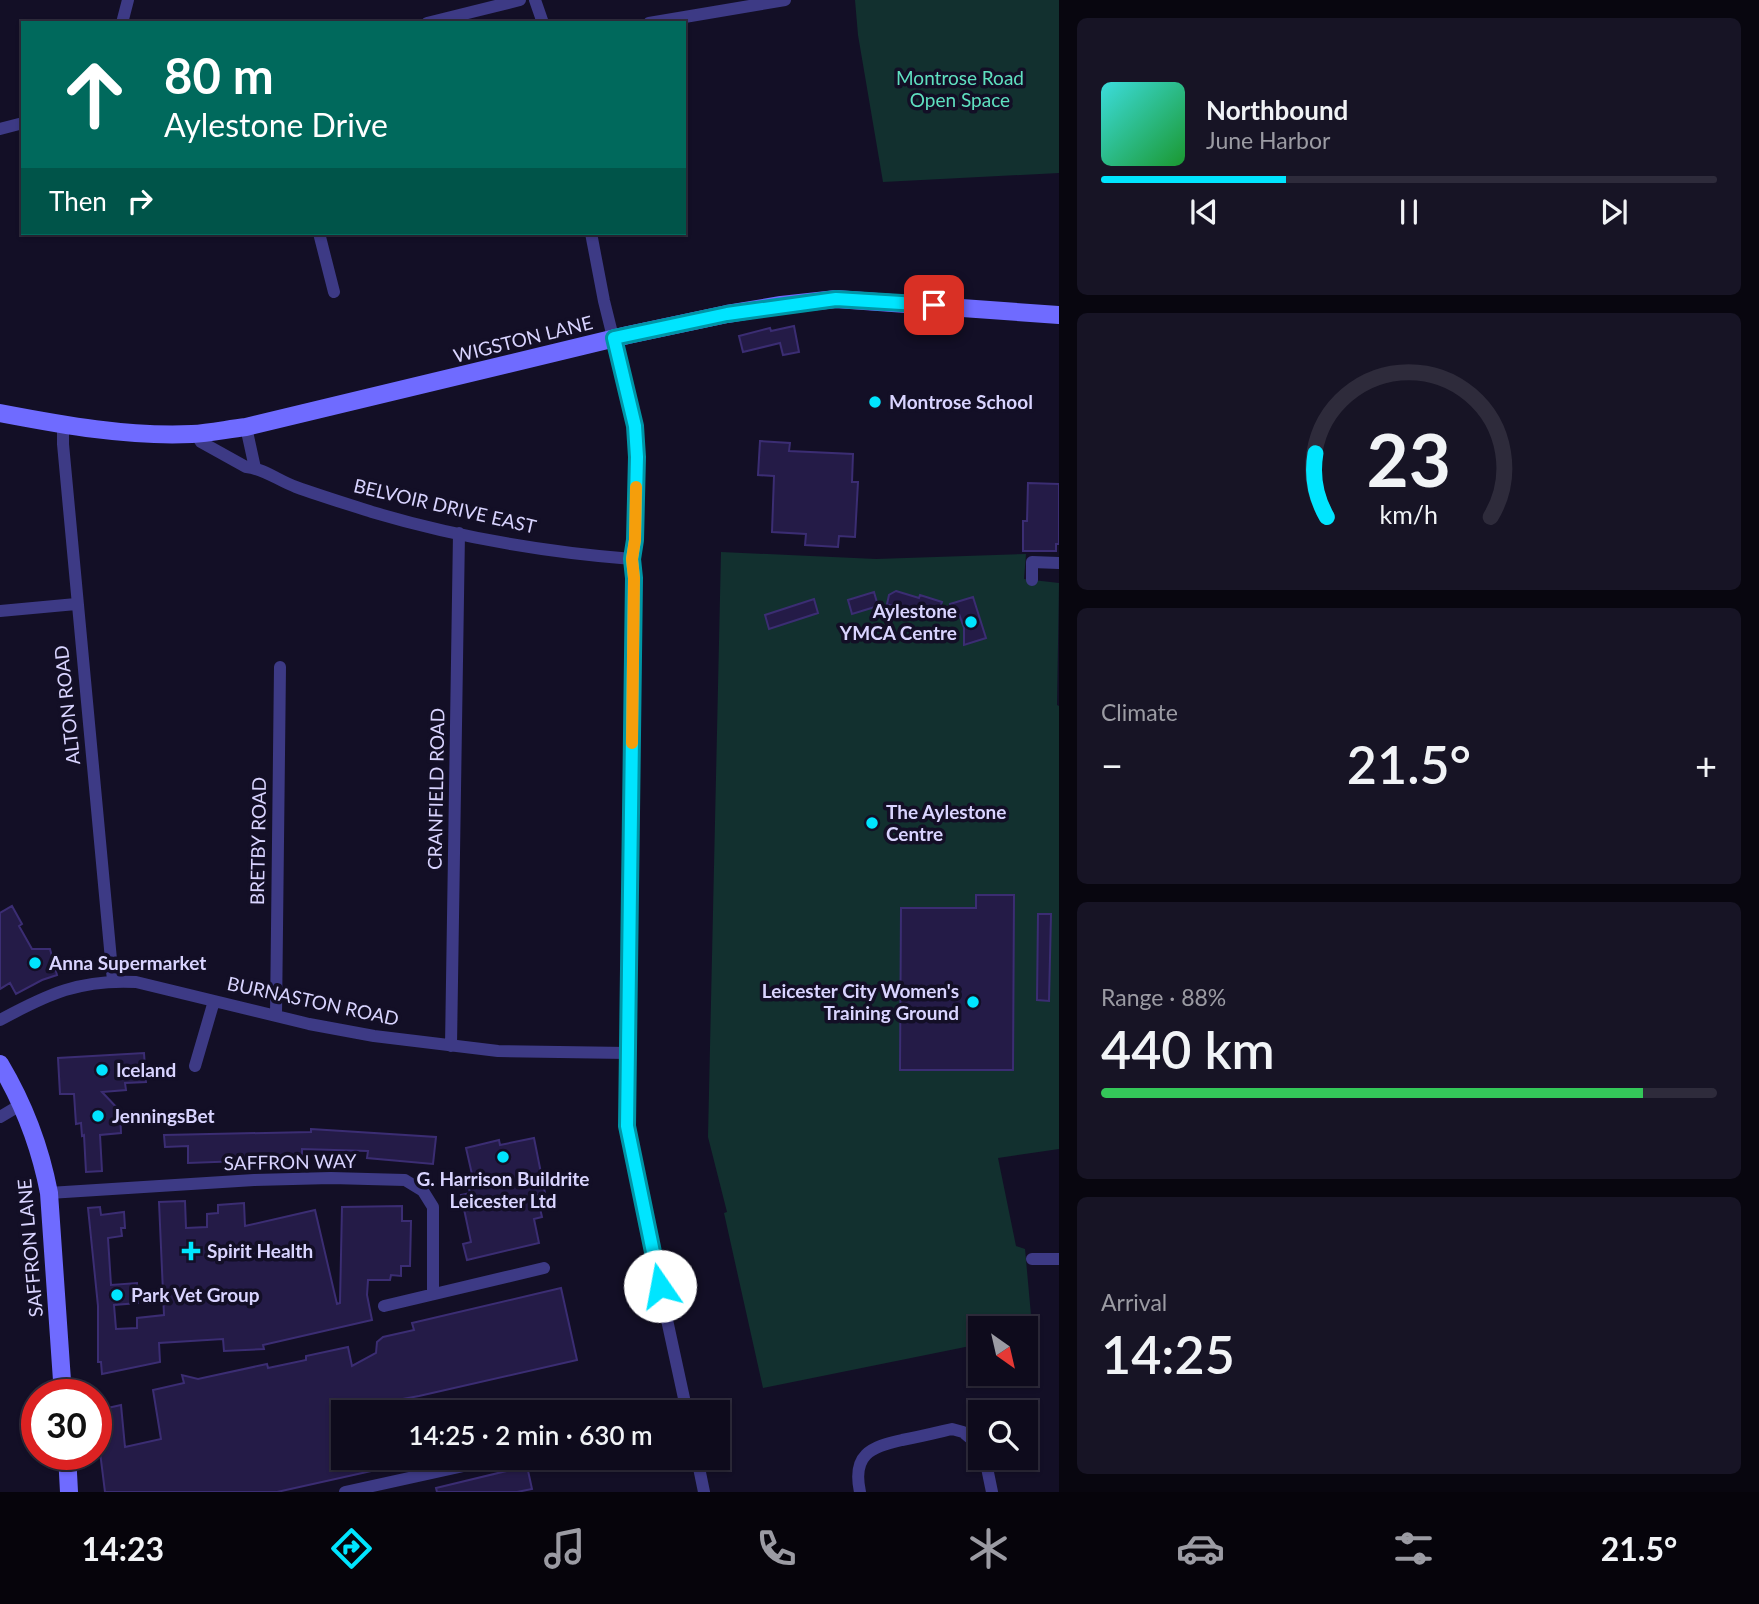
<!DOCTYPE html>
<html lang="en">
<head>
<meta charset="utf-8">
<style>
	:root { --surface:#0e0b1c; --page:#171425; --text:#f1f3f6; --muted:#9b9ba3; --line:#2e2b3b; --accent:#00e5ff }
	body { margin:0; font-family:Lato,sans-serif; background:var(--page); color:var(--text); height:100vh; display:flex; flex-direction:column; font-size:26px; white-space:nowrap }
	* { box-sizing:border-box; margin:0 }
	p { font-size:23px; color:var(--muted) }
	.icon { flex:none; width:38px; height:38px; fill:none; stroke:currentColor; stroke-width:2; stroke-linecap:round; stroke-linejoin:round }
	.map { position:relative; flex:1; overflow:hidden }
	.details { display:flex; flex-direction:column; gap:18px; padding:18px; background:#08060f; width:700px }
	.details>* { flex:none }
	.top-card { position:absolute; left:21px; top:21px; width:665px; height:214px; border-radius:0px; box-shadow:0 2px 5px #0004,0 0 0 2px var(--line); background:#00695c; color:#fff; overflow:hidden }
	.needle { width:46px; rotate:146deg }
	.fabs { position:absolute; left:968px; top:1316px; display:grid; gap:14px }
	.fabs a { display:grid; place-items:center; width:70px; height:70px; border-radius:0px; background:var(--surface); box-shadow:0 2px 5px #0004,0 0 0 2px var(--line); font-size:35px }
	.speed { position:absolute; left:21px; top:1379px; display:flex; gap:14px; font-size:35px; font-weight:700; text-align:center }
	.speed>* { display:grid; place-content:center; width:91px; height:91px; border-radius:50%; background:var(--surface); box-shadow:0 2px 5px #0004,0 0 0 2px var(--line); line-height:1 }
	.speed .limit { border:10px solid #d22; background:#fff; color:#111 }
	.pin { position:absolute; display:grid; place-items:center; width:60px; height:60px; color:#fff; margin:-30px; border-radius:14px; box-shadow:0 4px 10px #0006 }
	.me { position:absolute; width:77px; margin:-38px; rotate:348deg; stroke-linejoin:round; filter:drop-shadow(0 0 5px #0008) }
	.turn { display:flex; align-items:center; gap:24px; height:147px; padding:0 28px; font-size:32px }
	.turn .icon { width:91px; height:91px; stroke-width:2.5 }
	.turn b { display:block; font-size:49px; line-height:60px }
	.then { display:flex; align-items:center; height:66px; padding:0 28px; background:#0003; gap:14px; font-size:26px }
	.big { font-size:52px; font-weight:600; line-height:1.1 }
	.details .card { flex:1; display:flex; flex-direction:column; justify-content:center; gap:10px; min-width:0; padding:0 24px; border-radius:10px; background:var(--page) }
	.details .dial { align-items:center; gap:0 }
	.dial svg { height:182px; overflow:visible; fill:none; stroke:var(--line); stroke-width:7; stroke-linecap:round; text-anchor:middle }
	.dial text { fill:var(--text); stroke:none }
	.song { display:flex; align-items:center; gap:21px }
	.cover { width:84px; height:84px; border-radius:10px; background:linear-gradient(135deg,hsl(180 70% 55%),hsl(130 70% 35%)) }
	.played { height:7px; border-radius:4px; background:linear-gradient(90deg,var(--accent) 30%,var(--line) 30%) }
	.keys { display:flex; justify-content:space-around; direction:ltr }
	.heat { display:flex; justify-content:space-between; align-items:center; font-size:38px; direction:ltr }
	.charge { height:10px; border-radius:5px; background:linear-gradient(90deg,#34c759 88%,var(--line) 0) }
	.trip { position:absolute; left:331px; top:1400px; width:399px; height:70px; border-radius:0px; background:var(--surface); box-shadow:0 2px 5px #0004,0 0 0 2px var(--line); font-weight:600; line-height:70px; text-align:center }
	.tabs { display:flex; height:112px; justify-content:space-around; align-items:center; background:#06040b; color:var(--muted) }
	.tabs .icon { width:49px; height:49px }
	.tabs .on { color:var(--accent) }
	.tabs b { font-size:32px; color:var(--text) }
	main { display:flex; flex:1; min-height:0 }
	.map>svg:first-child { display:block }
	.green { fill:#12302f }
	.building { fill:#241b47; stroke:#3b2d73; stroke-width:2 }
	.lines { fill:none; stroke-linecap:round; stroke-linejoin:round }
	.street { stroke:#3d3a85; stroke-width:12 }
	.secondary { stroke:#6f6bff; stroke-width:18 }
	.route-casing { stroke:#0095a6; stroke-width:18 }
	.route { stroke:#00e5ff; stroke-width:12 }
	.slow { stroke:#f59e0b; stroke-width:12 }
	.poi-dot { fill:#00e5ff; stroke:#130f26; stroke-width:2.5 }
	.labels { text-anchor:middle; stroke-width:7; stroke-linejoin:round; paint-order:stroke }
	.park-label { font-size:19px; fill:#5fe0c0; stroke:#130f26 }
	.street-label { font-size:19px; fill:#d9d4ff; stroke:#130f26 }
	.poi-label { font-size:19px; font-weight:bold; fill:#d9d4ff; stroke:#130f26; text-anchor:start }
</style>
</head>
<body>
<main>
<div class="map">
<svg width="1059" height="1492" viewBox="0 0 1059 1492">
	<rect width="100%" height="100%" fill="#130f26"/>
	<path class="green" d="M855,0H1059V173L883,182L858,35Z
		M721,552L876,559L1026,554L1024,579L1059,583L1057,705L1059,706V1149L998,1158L1016,1246L1025,1249L1032,1326L1028,1335H1026V1328H980V1344L763,1388L724,1213L727,1212L708,1137Z"/>
	<path class="building" d="M794,326L799,352L783,355L780,343L743,352L739,336L770,328L771,331Z
		M760,441L790,443L789,451L853,454L852,482H858L855,537L839,536L838,547L805,545L806,534L772,532L774,476L758,475Z
		M1028,483L1059,484V544H1056V551H1023V521H1027Z
		M896,591L919,598L920,595L942,602L937,616L910,607L908,611L887,604L889,595Z
		M874,592L878,606L852,614L848,600Z
		M973,597L986,638L964,645V628L959,614L953,616L950,604Z
		M814,599L818,613L769,629L765,615Z
		M976,895H1014L1013,1070H900L901,908H976Z
		M12,906L22,924L19,926L32,949H50L57,975L42,980L16,994L10,983L0,989V913Z
		M1038,914H1051L1049,1001L1037,1000Z
		M144,1053L146,1082L125,1083L126,1090L102,1092L120,1111L121,1133L100,1135L102,1171L86,1172L84,1135L82,1136L81,1123L76,1124L74,1094H60L58,1058Z
		M311,1129L436,1137L433,1164L367,1158L368,1151L302,1149V1159L188,1163V1146L165,1147L164,1135L311,1132Z
		M534,1138L545,1193L537,1195L542,1217L534,1219L539,1243L467,1260L463,1244L471,1242L461,1195L470,1193L468,1184L474,1183L466,1148L499,1140L500,1145Z
		M185,1201L186,1228L207,1227V1214L218,1213V1205L244,1203L245,1226L315,1210L337,1304L340,1303L342,1207L402,1206V1221H411L410,1266H401V1276L391,1275L390,1280H368L367,1295L372,1320L263,1345L264,1349L224,1351L223,1339L159,1343L160,1362L102,1374L101,1362H98V1306L88,1208L100,1207L101,1215L124,1212L125,1228H121L122,1236L108,1238L111,1285L137,1283L138,1303L114,1305L116,1329L137,1328V1318L164,1315L159,1202Z
		M561,1288L577,1360L419,1396L364,1406L365,1412H343V1458H374L376,1470L277,1492H105L100,1452L103,1451L102,1439H104L102,1421H106L103,1409L121,1405L125,1447L161,1439L153,1390L184,1383L182,1375L198,1379L267,1364L268,1368L306,1360V1356L348,1347L352,1366L376,1353L377,1342L383,1337L414,1330L412,1323Z
		M527,1466L532,1489L517,1492H437L436,1488Z"/>
	<g class="lines">
		<path class="street" d="M535,0L543,23
			M122,23L128,0
			M427,23L520,0
			M649,23L785,0
			M0,129L23,123
			M319,233L334,292
			M591,233L604,301L635,426L637,457L635,540L632,559L634,578L627,1126L628,1140L687,1412
			M63,425V444L113,981
			M246,427L255,468
			M196,434L201,442L246,467C263,468 279,481 296,487C321,496 347,504 372,512C456,537 545,552 632,559
			M1032,580V562L1059,563
			M0,611L76,604
			M276,1016L280,667
			M0,1020C48,994 80,979 136,982L309,1024L374,1036L498,1051L627,1053
			M451,1046L459,533
			M195,1066L214,1001
			M0,1117L22,1104
			M49,1193L254,1180L331,1178L405,1180L423,1191L433,1207V1294
			M1032,1259H1059
			M384,1306L544,1268
			M697,1458L704,1492
			M985,1458L992,1492
			M345,1492L500,1458
			M860,1492C852,1455 870,1447 902,1440C919,1437 935,1433 952,1429L963,1432L980,1446"/>
		<path class="secondary" d="M0,413C63,425 128,437 192,434C210,433 228,429 246,427L628,335L727,314L781,305L836,299L1059,315
			M0,1064C25,1106 40,1146 49,1193L63,1395
			M67,1454L69,1492"/>
	</g>
	<g class="lines">
		<g class="route-casing">
			<path id="route" d="M660,1286L627,1126L634,578L632,559L635,540L637,457L635,426L614,338L727,314L836,299L934,305"/>
		</g>
		<use href="#route" class="route"/>
		<path class="slow" d="M632,743L634,578L632,559L635,540L636,487"/>
	</g>
	<g class="poi-dot">
		<circle cx="875" cy="402" r="7"/>
		<circle cx="971" cy="622" r="7"/>
		<circle cx="872" cy="823" r="7"/>
		<circle cx="35" cy="963" r="7"/>
		<circle cx="973" cy="1002" r="7"/>
		<circle cx="102" cy="1070" r="7"/>
		<circle cx="98" cy="1116" r="7"/>
		<circle cx="503" cy="1157" r="7"/>
		<path d="M187.5 1240.5h7v7h7v7h-7v7h-7v-7h-7v-7h7z"/>
		<circle cx="117" cy="1295" r="7"/>
	</g>
	<g class="labels">
		<g class="park-label">
			<text x="960" y="85">Montrose Road<tspan x="960" dy="22">Open Space</tspan></text>
		</g>
		<g class="street-label">
			<text transform="translate(523 339) rotate(-14)" y="7">WIGSTON LANE</text>
			<text transform="translate(445 506) rotate(13)" y="7">BELVOIR DRIVE EAST</text>
			<text transform="translate(67 705) rotate(-96)" y="7">ALTON ROAD</text>
			<text transform="translate(436 789) rotate(-89)" y="7">CRANFIELD ROAD</text>
			<text transform="translate(258 841) rotate(-89)" y="7">BRETBY ROAD</text>
			<text transform="translate(313 1001) rotate(12)" y="7">BURNASTON ROAD</text>
			<text transform="translate(290 1162) rotate(-1)" y="7">SAFFRON WAY</text>
			<text transform="translate(30 1248) rotate(-95)" y="7">SAFFRON LANE</text>
		</g>
		<g class="poi-label">
			<text x="889" y="409">Montrose School</text>
			<text x="957" y="618" text-anchor="end">Aylestone<tspan x="957" dy="22">YMCA Centre</tspan></text>
			<text x="886" y="819">The Aylestone<tspan x="886" dy="22">Centre</tspan></text>
			<text x="49" y="970">Anna Supermarket</text>
			<text x="959" y="998" text-anchor="end">Leicester City Women's<tspan x="959" dy="22">Training Ground</tspan></text>
			<text x="116" y="1077">Iceland</text>
			<text x="112" y="1123">JenningsBet</text>
			<text x="503" y="1186" text-anchor="middle">G. Harrison Buildrite<tspan x="503" dy="22">Leicester Ltd</tspan></text>
			<text x="207" y="1258">Spirit Health</text>
			<text x="131" y="1302">Park Vet Group</text>
		</g>
	</g>
</svg>
<div class="fabs">
<a><svg class="needle" viewBox="-14 -14 28 28"><path d="M0-13l5 13h-10z" fill="#e53935"/><path d="M0 13l5-13h-10z" fill="#9b9ba3"/></svg></a>
<a><svg class="icon" aria-label="search" viewBox="0 0 24 24"><circle cx="10" cy="10" r="6"/><path d="M15 15l6 6"/></svg></a>
</div>
<div class="speed"><div class="limit">30</div></div>
<div class="pin" style="left:934px;top:305px;background:#d93025"><svg class="icon" aria-label="arrive" viewBox="0 0 24 24"><path d="M6 21V4h12l-3 4 3 4H6"/></svg></div>
<svg class="me" style="left:660px;top:1286px" viewBox="-20 -20 40 40"><circle r="19" fill="#fff"/><path d="M0-13L10 11 0 6-10 11z" fill="#00e5ff"/></svg>
<div class="trip">14:25 · 2 min · 630 m</div>
<div class="top-card">
<div class="turn"><svg class="icon" aria-label="ahead" viewBox="0 0 24 24"><path d="M12 20V5M6 11l6-6 6 6"/></svg><div><b>80 m</b>Aylestone Drive</div></div>
<div class="then">Then<svg class="icon" aria-label="right" viewBox="0 0 24 24"><path d="M7 20v-9h11M14 6l5 5-5 5"/></svg></div>
</div>
</div>
<section class="details">
<div class="card">
<div class="song"><i class="cover"></i><div><b>Northbound</b><p>June Harbor</p></div></div>
<div class="played"></div>
<div class="keys"><svg class="icon" aria-label="previous" viewBox="0 0 24 24"><path d="M18 5L8 12l10 7zM5 5v14"/></svg><svg class="icon" aria-label="pause" viewBox="0 0 24 24"><path d="M8 5v14M16 5v14"/></svg><svg class="icon" aria-label="next" viewBox="0 0 24 24"><path d="M6 5l10 7-10 7zM19 5v14"/></svg></div>
</div>
<div class="card dial"><svg viewBox="0 0 100 80">
<path d="M14 69A42 42 0 1 1 86 69"/>
<path d="M14 69A42 42 0 0 1 9 41" stroke="#00e5ff"/>
<text x="50" y="56" font-size="32" font-weight="700">23</text>
<text x="50" y="72" font-size="11">km/h</text>
</svg></div>
<div class="card"><p>Climate</p>
<div class="heat"><a>−</a><b class="big">21.5°</b><a>+</a></div>
</div>
<div class="card"><p>Range · 88%</p><b class="big">440 km</b><div class="charge"></div></div>
<div class="card"><p>Arrival</p><b class="big">14:25</b></div>
</section>
</main>
<nav class="tabs">
<b>14:23</b>
<svg class="icon on" aria-label="directions" viewBox="0 0 24 24"><path d="M12 3l9 9-9 9-9-9zM9 14v-3h6M13 9l2 2-2 2"/></svg>
<svg class="icon" aria-label="music" viewBox="0 0 24 24"><path d="M9 18V5l10-2v13"/><circle cx="6" cy="18" r="3"/><circle cx="16" cy="16" r="3"/></svg>
<svg class="icon" aria-label="phone" viewBox="0 0 24 24"><path d="M5 4h4l2 5-3 2q2 4 5 5l2-3 5 2v4C11 20 4 13 5 4z"/></svg>
<svg class="icon" aria-label="climate" viewBox="0 0 24 24"><path d="M12 3v18M4 7l16 10M4 17L20 7"/></svg>
<svg class="icon" aria-label="car" viewBox="0 0 24 24"><path d="M5 17H2v-5l4-1 3-4h7l3 4 3 1v5h-3M9 17h6M6 11h13"/><circle cx="7" cy="17" r="2"/><circle cx="17" cy="17" r="2"/></svg>
<svg class="icon" aria-label="filters" viewBox="0 0 24 24"><path d="M4 7h16M4 17h16"/><circle cx="9" cy="7" r="2"/><circle cx="15" cy="17" r="2"/></svg>
<b>21.5°</b>
</nav>
</body>
</html>
